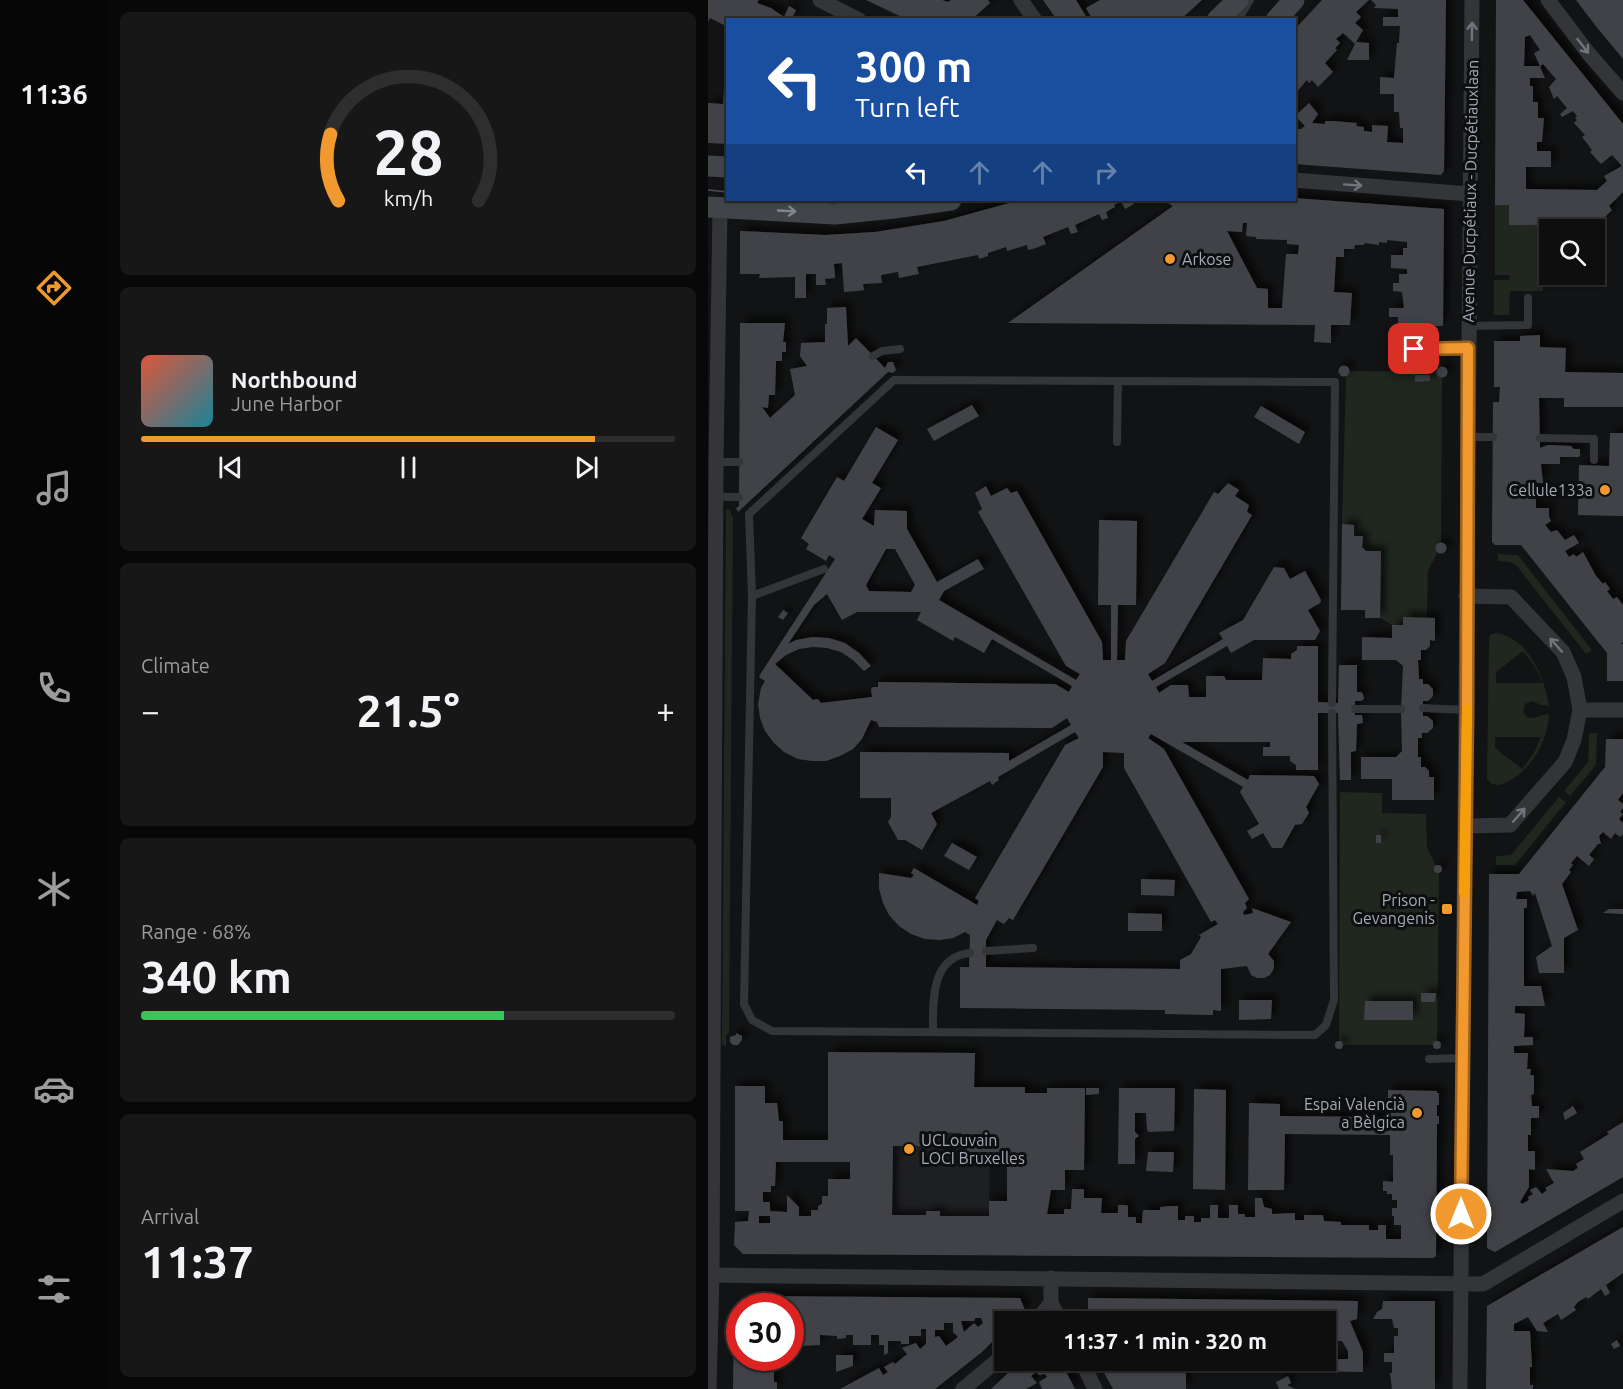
<!DOCTYPE html>
<html lang="en">
<head>
<meta charset="utf-8">
<style>
	:root { --surface:#0e0e0f; --page:#171718; --text:#f1f3f6; --muted:#9b9c9e; --line:#2e2e2f; --accent:#f1982e }
	body { margin:0; font-family:Ubuntu,sans-serif; background:var(--page); color:var(--text); height:100vh; display:flex; flex-direction:column; font-size:22px; white-space:nowrap }
	* { box-sizing:border-box; margin:0 }
	p { font-size:20px; color:var(--muted) }
	.icon { flex:none; width:33px; height:33px; fill:none; stroke:currentColor; stroke-width:2; stroke-linecap:round; stroke-linejoin:round }
	.map { position:relative; flex:1; overflow:hidden }
	.panel { display:flex; flex-direction:column; gap:12px; padding:12px; background:#080808; width:600px }
	.panel>* { flex:none }
	.top-card { position:absolute; left:18px; top:18px; width:570px; height:183px; border-radius:0px; box-shadow:0 2px 4px #0004,0 0 0 2px var(--line); background:#1a4fa0; color:#fff; overflow:hidden }
	.tools { position:absolute; left:831px; top:219px; display:grid; gap:12px }
	.tools a { display:grid; place-items:center; width:66px; height:66px; border-radius:0px; background:var(--surface); box-shadow:0 2px 4px #0004,0 0 0 2px var(--line); font-size:30px }
	.speed { position:absolute; left:18px; top:1293px; display:flex; gap:12px; font-size:30px; font-weight:700; text-align:center }
	.speed>* { display:grid; place-content:center; width:78px; height:78px; border-radius:50%; background:var(--surface); box-shadow:0 2px 4px #0004,0 0 0 2px var(--line); line-height:1 }
	.speed .limit { border:9px solid #d22; background:#fff; color:#111 }
	.pin { position:absolute; display:grid; place-items:center; width:51px; height:51px; color:#fff; margin:-26px; border-radius:12px; box-shadow:0 3px 9px #0006 }
	.me { position:absolute; width:66px; margin:-33px; rotate:0deg; stroke-linejoin:round; filter:drop-shadow(0 0 4px #0008) }
	.turn { display:flex; align-items:center; gap:21px; height:126px; padding:0 30px; font-size:27px }
	.turn .icon { width:78px; height:78px; stroke-width:2.5 }
	.turn b { display:block; font-size:42px; line-height:51px }
	.lanes { display:flex; align-items:center; height:57px; padding:0 30px; background:#0003; justify-content:center; gap:30px; direction:ltr }
	.lanes .off { opacity:.35 }
	.big { font-size:45px; font-weight:700; line-height:1.1 }
	.panel .card { flex:1; display:flex; flex-direction:column; justify-content:center; gap:9px; min-width:0; padding:0 21px; border-radius:9px; background:var(--page) }
	.panel .dial { align-items:center; gap:0 }
	.dial svg { height:156px; overflow:visible; fill:none; stroke:var(--line); stroke-width:7; stroke-linecap:round; text-anchor:middle }
	.dial text { fill:var(--text); stroke:none }
	.song { display:flex; align-items:center; gap:18px }
	.cover { width:72px; height:72px; border-radius:9px; background:linear-gradient(135deg,hsl(10 70% 55%),hsl(190 70% 35%)) }
	.played { height:6px; border-radius:3px; background:linear-gradient(90deg,var(--accent) 85%,var(--line) 85%) }
	.keys { display:flex; justify-content:space-around; direction:ltr }
	.heat { display:flex; justify-content:space-between; align-items:center; font-size:33px; direction:ltr }
	.charge { height:9px; border-radius:4px; background:linear-gradient(90deg,#34c759 68%,var(--line) 0) }
	.trip { position:absolute; left:286px; top:1311px; width:342px; height:60px; border-radius:0px; background:var(--surface); box-shadow:0 2px 4px #0004,0 0 0 2px var(--line); font-weight:700; line-height:60px; text-align:center }
	main { display:flex; flex:1; min-height:0 }
	.dock { display:flex; flex-direction:column; width:108px; justify-content:space-around; align-items:center; background:#060606; color:var(--muted) }
	.dock .icon { width:42px; height:42px }
	.dock .on { color:var(--accent) }
	.dock b { font-size:27px; color:var(--text) }
	.map>svg:first-child { display:block }
	.built { fill:#1e1f21 }
	.green { fill:#1f271f; fill-rule:evenodd }
	.building { fill:#414347; fill-rule:evenodd; filter:url(#shadow) }
	.lines { fill:none; stroke-linecap:round; stroke-linejoin:round }
	.lane { stroke:#333539; stroke-width:8 }
	.street { stroke:#333539; stroke-width:15 }
	.secondary { stroke:#414449; stroke-width:21 }
	.tram { stroke:#4a4d52; stroke-width:1.5 }
	.oneway { stroke:#71767d }
	.oneway2 { stroke:#81878f }
	.route-casing { stroke:#9d631e; stroke-width:15 }
	.route { stroke:#f1982e; stroke-width:10 }
	.slow { stroke:#f59e0b; stroke-width:10 }
	.poi-dot { fill:#f1982e; stroke:#0d0e0f; stroke-width:2 }
	.labels { text-anchor:middle; stroke-width:6; stroke-linejoin:round; paint-order:stroke }
	.street-label { font-size:16px; fill:#a4abb5; stroke:#0d0e0f }
	.poi-label { font-size:16px; fill:#a4abb5; stroke:#0d0e0f; text-anchor:end }
</style>
</head>
<body>
<main>
<nav class="dock">
<b>11:36</b>
<svg class="icon on" aria-label="directions" viewBox="0 0 24 24"><path d="M12 3l9 9-9 9-9-9zM9 14v-3h6M13 9l2 2-2 2"/></svg>
<svg class="icon" aria-label="music" viewBox="0 0 24 24"><path d="M9 18V5l10-2v13"/><circle cx="6" cy="18" r="3"/><circle cx="16" cy="16" r="3"/></svg>
<svg class="icon" aria-label="phone" viewBox="0 0 24 24"><path d="M5 4h4l2 5-3 2q2 4 5 5l2-3 5 2v4C11 20 4 13 5 4z"/></svg>
<svg class="icon" aria-label="climate" viewBox="0 0 24 24"><path d="M12 3v18M4 7l16 10M4 17L20 7"/></svg>
<svg class="icon" aria-label="car" viewBox="0 0 24 24"><path d="M5 17H2v-5l4-1 3-4h7l3 4 3 1v5h-3M9 17h6M6 11h13"/><circle cx="7" cy="17" r="2"/><circle cx="17" cy="17" r="2"/></svg>
<svg class="icon" aria-label="filters" viewBox="0 0 24 24"><path d="M4 7h16M4 17h16"/><circle cx="9" cy="7" r="2"/><circle cx="15" cy="17" r="2"/></svg>
</nav>
<section class="panel">
<div class="card dial"><svg viewBox="0 0 100 80">
<path d="M14 69A42 42 0 1 1 86 69"/>
<path d="M14 69A42 42 0 0 1 10 35" stroke="#f1982e"/>
<text x="50" y="56" font-size="32" font-weight="700">28</text>
<text x="50" y="72" font-size="11">km/h</text>
</svg></div>
<div class="card">
<div class="song"><i class="cover"></i><div><b>Northbound</b><p>June Harbor</p></div></div>
<div class="played"></div>
<div class="keys"><svg class="icon" aria-label="previous" viewBox="0 0 24 24"><path d="M18 5L8 12l10 7zM5 5v14"/></svg><svg class="icon" aria-label="pause" viewBox="0 0 24 24"><path d="M8 5v14M16 5v14"/></svg><svg class="icon" aria-label="next" viewBox="0 0 24 24"><path d="M6 5l10 7-10 7zM19 5v14"/></svg></div>
</div>
<div class="card"><p>Climate</p>
<div class="heat"><a>−</a><b class="big">21.5°</b><a>+</a></div>
</div>
<div class="card"><p>Range · 68%</p><b class="big">340 km</b><div class="charge"></div></div>
<div class="card"><p>Arrival</p><b class="big">11:37</b></div>
</section>
<div class="map">
<svg width="915" height="1389" viewBox="0 0 915 1389">
	<defs>
		<filter id="shadow"><feDropShadow dx="5.5" dy="-5.5" stdDeviation="3" flood-color="#0009"/></filter>
	</defs>
	<rect width="100%" height="100%" fill="#121314"/>
	<path class="built" d="M120,1052L267,1053L266,1087L282,1124L281,1216L170,1255L169,1162H120Z"/>
	<path class="green" d="M787,205H801L802,225L836,226L835,291H802L801,315H786V280H801L802,275H787Z
		M641,371L729,372L731,377H734L733,543L728,546L729,553L720,571L719,617H696L695,625H684L672,618L673,551H658L654,547L655,536H646V525L634,524L638,376Z
		M18,509H21L25,518L21,1032L18,1036V1047L14,1043Z
		M790,554L810,555L884,650L878,654L808,565L802,562L790,561Z
		M788,633C820,637 837,678 841,706L833,705L824,701L817,704L815,712L819,717C827,720 833,714 841,714C840,743 820,776 791,785L783,784L779,778L781,640L782,635ZM815,651L827,667L835,683H788V672ZM787,737H833L826,753L814,769L787,748Z
		M881,733H889L888,765L862,796L856,791L880,762Z
		M632,792L674,793V813L718,814L719,848L728,866L727,871L731,873L729,1042L725,1045H635L631,1041Z
		M851,797L858,802L807,865H788V856L803,855Z"/>
	<path class="building" d="M0,0H51L49,3L63,8L76,17L81,6L88,10L83,20H20V27L2,18L0,22Z
		M158,0H234L240,2L243,0H280L282,3L263,20H200Z
		M335,0H368L379,18L349,20Z
		M392,0H494L472,20H385L378,8Z
		M614,0H661L648,12L653,17L647,23L655,30L648,42L661,43V60H639L647,44L635,33L628,39L632,43L627,48L629,50L617,63L625,72L610,87L604,80L601,83L599,80L586,95V30Z
		M663,0H738L736,171L733,175L586,164V136H588L589,129H593L597,126L587,116L601,103L610,114L604,123L617,124V121H625L649,123L648,126L656,127V131L664,132V125L680,126L679,142L695,143V128H692L691,112H686V94H672V77L686,78L689,43H691L692,26H675V17H690V9L666,8L668,5Z
		M788,0H815L915,124V192L901,206L904,210L891,223L890,226L801,225V205H787ZM822,35L832,50L826,53L832,66H816L817,37ZM835,64L848,79L841,87L846,99L849,96L859,108L852,114L854,117L865,111L869,116L867,118L869,120L866,123L877,135L874,137L884,150L882,152L893,164L904,155L914,166L896,176L899,181L889,190L818,189V167H843V151H829V142H834L836,118H830V102H825V86H822V78H837L832,67Z
		M868,0H915V59L887,25Z
		M16,89H20V144L0,143V103L15,104Z
		M586,198L736,209L735,326H690V317H681V308H696L694,292L685,291V283H691V274H699V269L683,268V255H695V248H699V242L679,240V243L671,242V245L656,243V245H647L646,249H636V257H628L626,292L644,293L642,325H623V343L606,342L607,325L300,323L465,206L455,200ZM535,223H539L538,236L548,237V239L579,240V244L591,245L590,254H578L574,308H560V289L549,288L519,231L534,232Z
		M312,200H428L425,201L426,204L417,209L413,201L406,205L407,207L398,212L400,218L394,220L391,214L367,225L370,232L363,234L360,227L335,237L338,244L328,248L320,250L319,245L299,251L298,247L280,253V256L271,259L270,255L209,267L211,274L191,278L190,272L173,275L174,283L155,284L156,290L149,291L136,292L134,263L126,264L127,278L117,279L118,285H108V274H98V298H87V277L51,278L52,274H32V231L117,235L167,232L236,221Z
		M138,307L140,346L148,338L177,368L180,362H185L188,370L185,373L180,372L30,512L28,508L31,506L32,323H77L75,342H78V352H74V361H68L67,395H61L60,408L54,407L62,418L87,395L82,369L99,366L92,356L93,343L117,342V324H119V308Z
		M832,335V347L858,348L857,372L915,373V407H856V398H831L832,448L840,445L863,446L866,449H872V455L871,457H852V464H833L835,483H824V499H828V508H841V517L843,521L837,525L843,532L849,530L857,540L866,535L871,543L857,551L861,557L866,554L868,557L875,552L888,576L895,584L897,582L902,589L899,591L905,599L909,597L915,605V642L913,644H915V681H899V653L813,545H787L784,542L785,402H791L792,387H786V341H812V336Z
		M630.5 371a5.5 5.5 0 1 1 11 0a5.5 5.5 0 1 1-11 0Z
		M728.5 372a5.5 5.5 0 1 1 11 0a5.5 5.5 0 1 1-11 0Z
		M707,375H722V381L707,382Z
		M264,405L271,416L226,441L219,429Z
		M553,406L597,432L591,444L546,417Z
		M168,427L190,440L164,483L173,488L154,519L166,526L167,510L199,511V529L229,582L270,559L276,569L236,591L231,600L368,680L372,674L358,666L270,512L274,509L267,493L278,486L283,496L299,488L303,493L309,491L394,642L395,660H403V605H390L391,520L429,521L428,605H410L409,660H417L418,641L506,492L510,494L520,483L531,490L527,496L541,505L539,512L544,515L457,663L440,674L444,681L515,639L511,633L535,620L566,567L576,568L582,579L597,571L613,600L612,603L600,610L612,631L607,640H546L523,653L519,646L448,687L451,693L463,685H480L481,697H498V676H516L518,680H554L555,658L583,659V654L589,650V646H610V702L630,703L631,665H649V692H653L655,694L656,699L653,701H647V715H654L655,723L649,724L648,751L643,752V780H632L630,713H610V770H588V765L582,761V756H555V747H562V742H474L540,780L542,775L606,776L611,784L598,807L601,813L594,824L587,825L574,848H564L555,833L544,839L539,831L551,824L532,792L535,787L443,734L440,738L456,749L541,899L537,903L539,908L535,912L536,915L545,913L544,908L583,922L560,954L566,961V968L562,975L556,978H549L543,975L539,966L513,969V1011L505,1010V1015L457,1014V1010L252,1008V967H261L262,935L257,932L245,938L232,940L217,939L203,934L191,926L181,915L175,903L171,889V873L203,878L206,875L203,873L206,868L269,905L271,901L267,898L357,745L371,738L367,732L290,777L291,780L284,785L282,781L223,813L229,824L214,850L197,840H190L180,822L183,817V798H152V752L301,753V761L363,725L359,718L344,728L171,727L169,722L163,720L154,739L145,749L132,756L118,761H104L90,759L76,752L66,743L57,731L52,718L50,704L53,688L57,681L51,677L53,673L127,559L121,555L118,561L98,549L101,544L93,538L129,477L136,481ZM178,549H187L207,585L203,592L161,591L158,585ZM119,594L134,620L149,612H213L209,620L245,641L247,637L276,653L284,639L364,686L361,692L347,684L170,682V687H165L163,689L164,697L113,703L110,699L105,700L67,664L78,655L91,649L105,647L119,648L133,652L145,660L156,671L163,666L151,653L137,643L121,638L104,637L88,640L80,644L106,605ZM395,752L416,753V768L503,922L507,920L510,924L491,935L493,937L483,954L472,960V969L278,967V940L289,920L296,924L301,918L305,920L395,767Z
		M902,433H915V516L870,515L871,465L901,466Z
		M634,524L646,525V536H655L654,547L658,551H673L672,618H657V610H633Z
		M727.5 548a5.5 5.5 0 1 1 11 0a5.5 5.5 0 1 1-11 0Z
		M75,610L80,613L75,620L70,617Z
		M695,617L727,618V641L722,640V646L718,650H713V660H710L711,679H715V684H720L725,689V696L720,701H715V716H719L725,721V728L719,733H714V738H710V757H713V767H717L721,771V777H726V800H684V779H653V757H688L694,751L693,709L695,666L688,660H654V637L684,638V625H695Z
		M898,739H915V793L910,800L915,804V808L912,812L915,814L911,819L915,823V834L912,837L907,833L903,839L895,832L891,836L893,844H890L881,855L886,859L881,866L869,856L863,863L865,865L861,870L863,872L854,884L870,930L856,938V973H831L828,957L844,946L827,893L825,896L822,891L809,892L808,899H819V908H816V986H833L837,1006H807V1013L817,1014L816,1037H825V1045L806,1046V1053H820L819,1069H823L822,1075H826V1094L823,1095L824,1106H831V1118H823V1135H820V1151H827V1170L821,1169V1187L812,1202L814,1204L821,1200L820,1197L825,1194L822,1190L828,1187L834,1194L839,1190L837,1188L846,1183L838,1169L865,1171L870,1168L868,1164L876,1159L872,1152L901,1134L899,1132L915,1122V1177L787,1252L779,1248L781,874H811L897,767Z
		M668,835H673V843H668Z
		M244,843L269,857L261,870L236,856Z
		M726 869a4 4 0 1 1 8 0a4 4 0 1 1-8 0Z
		M433,879L467,880L466,896L433,895Z
		M901,909H915V914L895,913Z
		M420,913L454,914V931H420Z
		M713,993H728L727,1002H713Z
		M531,1000H564L563,1019L531,1020Z
		M657,1001H705V1020H656Z
		M28,1033L34,1036V1040L30,1045H25L22,1042V1037L28,1035Z
		M725 1045a4 4 0 1 1 8 0a4 4 0 1 1-8 0Z
		M627 1045a4 4 0 1 1 8 0a4 4 0 1 1-8 0Z
		M120,1052L267,1053L266,1087H317V1093H339V1088H377L376,1170H357V1190H343L339,1214H356V1209H363L364,1189H376V1198H394L393,1213H410V1205H418L420,1206V1217H428V1223H434L435,1210H452V1207L463,1206H470V1220H477V1216H486V1222H493V1218H502V1205H510V1218H521V1205H530V1214H537V1217H547V1198H554L556,1207L564,1209V1214L587,1213V1220H596V1215H615L616,1221L633,1222V1225H661V1230H670V1225H678V1239H693V1225H686V1216H684V1208H689V1200H684V1194H679V1191H675V1181L685,1182V1155H682V1135L577,1134L576,1190H540L541,1103L572,1104V1116L671,1117V1125H680V1090L729,1091V1093H731V1105H729V1116H731V1124H729L728,1256L725,1258L35,1254L26,1245L27,1222L40,1221L41,1211H27V1086H57V1103H69L71,1121H75V1140H120ZM214,1132L253,1133V1159H281V1164H299V1201H281V1216H232V1211H218V1215H184L185,1146H214ZM68,1162H142V1179H120V1196H114V1204L110,1206V1210H103V1216H91V1207L79,1195V1212L62,1211V1202H55V1192H63V1186H67ZM51,1216H62V1223H51Z
		M378,1088H391V1094L378,1095Z
		M411,1088H467L466,1131L441,1132L439,1130L438,1113H427V1132L431,1136L427,1139V1164H410Z
		M486,1089L518,1090L517,1190L485,1189Z
		M865,1106L869,1113L857,1120L855,1113Z
		M440,1152H466L465,1172L438,1171Z
		M915,1227V1273L898,1285L902,1293L897,1296L893,1289L880,1299L878,1297L870,1302L866,1307L868,1310L853,1320L850,1314L835,1323L840,1332L829,1331L820,1317L806,1324V1331H822L824,1367H822V1385H825V1389H778L779,1306Z
		M46,1296L312,1298L317,1310L305,1322H297V1329L274,1352L227,1389H132L171,1368L175,1375L180,1372L176,1367L185,1362L187,1364L199,1354L194,1348L208,1343L212,1349L218,1344V1329H213V1336H201V1344H193V1341H180V1353L176,1355V1345H171V1335H163V1345H145V1335H138V1338L129,1339V1336L112,1335V1345L94,1346V1337H82V1306H35ZM267,1318H273L275,1323L270,1327L266,1323L256,1332L253,1321H266ZM236,1323H245V1332L250,1337L238,1346L231,1336L227,1337V1330H236Z
		M380,1298L650,1301L649,1319L642,1321L655,1352V1372L590,1371V1360L640,1359V1351L634,1341H618V1322H412L413,1318H407V1322H368L367,1319L377,1314L380,1310Z
		M675,1301H727V1389H684L682,1373H684V1362H676V1353H686V1336H690V1328H686L684,1319H665L669,1312L674,1309Z
		M32,1310V1358H66V1382H69V1389H25L26,1315Z
		M909,1340L912,1346L906,1349L903,1344Z
		M128,1355H145V1366L128,1372Z
		M314,1360H352L367,1389H334L331,1382L339,1377L337,1374L331,1375L328,1372L323,1376L329,1383L318,1389H283Z
		M389,1360H448L450,1365L461,1360H478V1389H405Z
		M556,1360H572V1371H561Z
		M580,1376L583,1383L579,1385L587,1389H571L568,1382Z"/>
	<g class="lines">
		<path class="lane" d="M530,20L542,0
			M761,326L820,325V298
			M706,349L760,348
			M165,356L174,351L192,349
			M759,437H785
			M832,438L886,439V460
			M409,442L410,381
			M8,462H31
			M8,497H31
			M44,596L116,569
			M624,703L627,382L186,380L41,514L44,596L36,1004L44,1020L64,1031L607,1035L618,1025L626,1000L624,713
			M715,708L758,710
			M647,709H693
			M278,951L325,948
			M225,1032C225,1003 222,957 262,953
			M721,1059L755,1058"/>
		<path class="street" d="M112,0L151,20
			M313,0L327,20
			M840,0L881,54L915,93
			M586,180L761,194
			M872,710H915
			M757,826L802,825L857,762L866,740L872,710L866,677L855,652L803,597L758,596
			M0,1275L775,1284L915,1201
			M343,1278V1303L353,1322
			M328,1322L343,1303
			M373,1360L387,1389
			M1,1389L4,1275L8,462L12,208
			M255,1389L297,1354
			M752,1389L764,0"/>
		<path class="secondary" d="M509,20L530,0
			M568,20L586,0
			M0,166L20,167
			M0,207L127,214L186,208L243,200"/>
		<path class="tram" d="M0,190L20,192"/>
	</g>
	<defs><path id="oneway-shaft" d="M-6 0H5M1.5-3L5.5 0L1.5 3" fill="none" stroke-width="1.6" stroke-linecap="round" stroke-linejoin="round" transform="scale(1.5)"/></defs>
	<g class="oneway">
		<use href="#oneway-shaft" transform="translate(764 31) rotate(-89)"/>
		<use href="#oneway-shaft" transform="translate(875 46) rotate(52)"/>
		<use href="#oneway-shaft" transform="translate(645 185) rotate(4)"/>
		<use href="#oneway-shaft" transform="translate(848 645) rotate(-132)"/>
		<use href="#oneway-shaft" transform="translate(811 815) rotate(-49)"/>
	</g>
	<use class="oneway2" href="#oneway-shaft" transform="translate(79 211) rotate(3)"/>
	<g class="lines">
		<g class="route-casing">
			<path id="route" d="M706,349L760,348L759,710L753,1214"/>
		</g>
		<use href="#route" class="route"/>
		<path class="slow" d="M756,893L759,709"/>
	</g>
	<g class="poi-dot">
		<circle cx="462" cy="259" r="6"/>
		<circle cx="897" cy="490" r="6"/>
		<rect x="733" y="903" width="12" height="12" rx="3"/>
		<circle cx="709" cy="1113" r="6"/>
		<circle cx="201" cy="1149" r="6"/>
	</g>
	<g class="labels">
		<g class="street-label">
			<text transform="translate(762 191) rotate(-89)" y="6">Avenue Ducpétiaux - Ducpétiauxlaan</text>
		</g>
		<g class="poi-label">
			<text x="474" y="265" text-anchor="start">Arkose</text>
			<text x="885" y="496">Cellule133a</text>
			<text x="727" y="906">Prison -<tspan x="727" dy="18">Gevangenis</tspan></text>
			<text x="697" y="1110">Espai Valencià<tspan x="697" dy="18">a Bèlgica</tspan></text>
			<text x="213" y="1146" text-anchor="start">UCLouvain<tspan x="213" dy="18">LOCI Bruxelles</tspan></text>
		</g>
	</g>
</svg>
<div class="tools">
<a><svg class="icon" aria-label="search" viewBox="0 0 24 24"><circle cx="10" cy="10" r="6"/><path d="M15 15l6 6"/></svg></a>
</div>
<div class="speed"><div class="limit">30</div></div>
<div class="pin" style="left:706px;top:349px;background:#d93025"><svg class="icon" aria-label="arrive" viewBox="0 0 24 24"><path d="M6 21V4h12l-3 4 3 4H6"/></svg></div>
<svg class="me" style="left:753px;top:1214px" viewBox="-20 -20 40 40"><circle r="17" fill="#f1982e" stroke="#fff" stroke-width="3"/><path d="M0-11L8 9 0 5-8 9z" fill="#fff"/></svg>
<div class="trip">11:37 · 1 min · 320 m</div>
<div class="top-card">
<div class="turn"><svg class="icon" aria-label="left" viewBox="0 0 24 24"><path d="M17 20v-9H6M10 6l-5 5 5 5"/></svg><div><b>300 m</b>Turn left</div></div>
<div class="lanes"><svg class="icon" aria-label="left" viewBox="0 0 24 24"><path d="M17 20v-9H6M10 6l-5 5 5 5"/></svg><svg class="icon off" aria-label="ahead" viewBox="0 0 24 24"><path d="M12 20V5M6 11l6-6 6 6"/></svg><svg class="icon off" aria-label="ahead" viewBox="0 0 24 24"><path d="M12 20V5M6 11l6-6 6 6"/></svg><svg class="icon off" aria-label="right" viewBox="0 0 24 24"><path d="M7 20v-9h11M14 6l5 5-5 5"/></svg></div>
</div>
</div>
</main>
</body>
</html>
